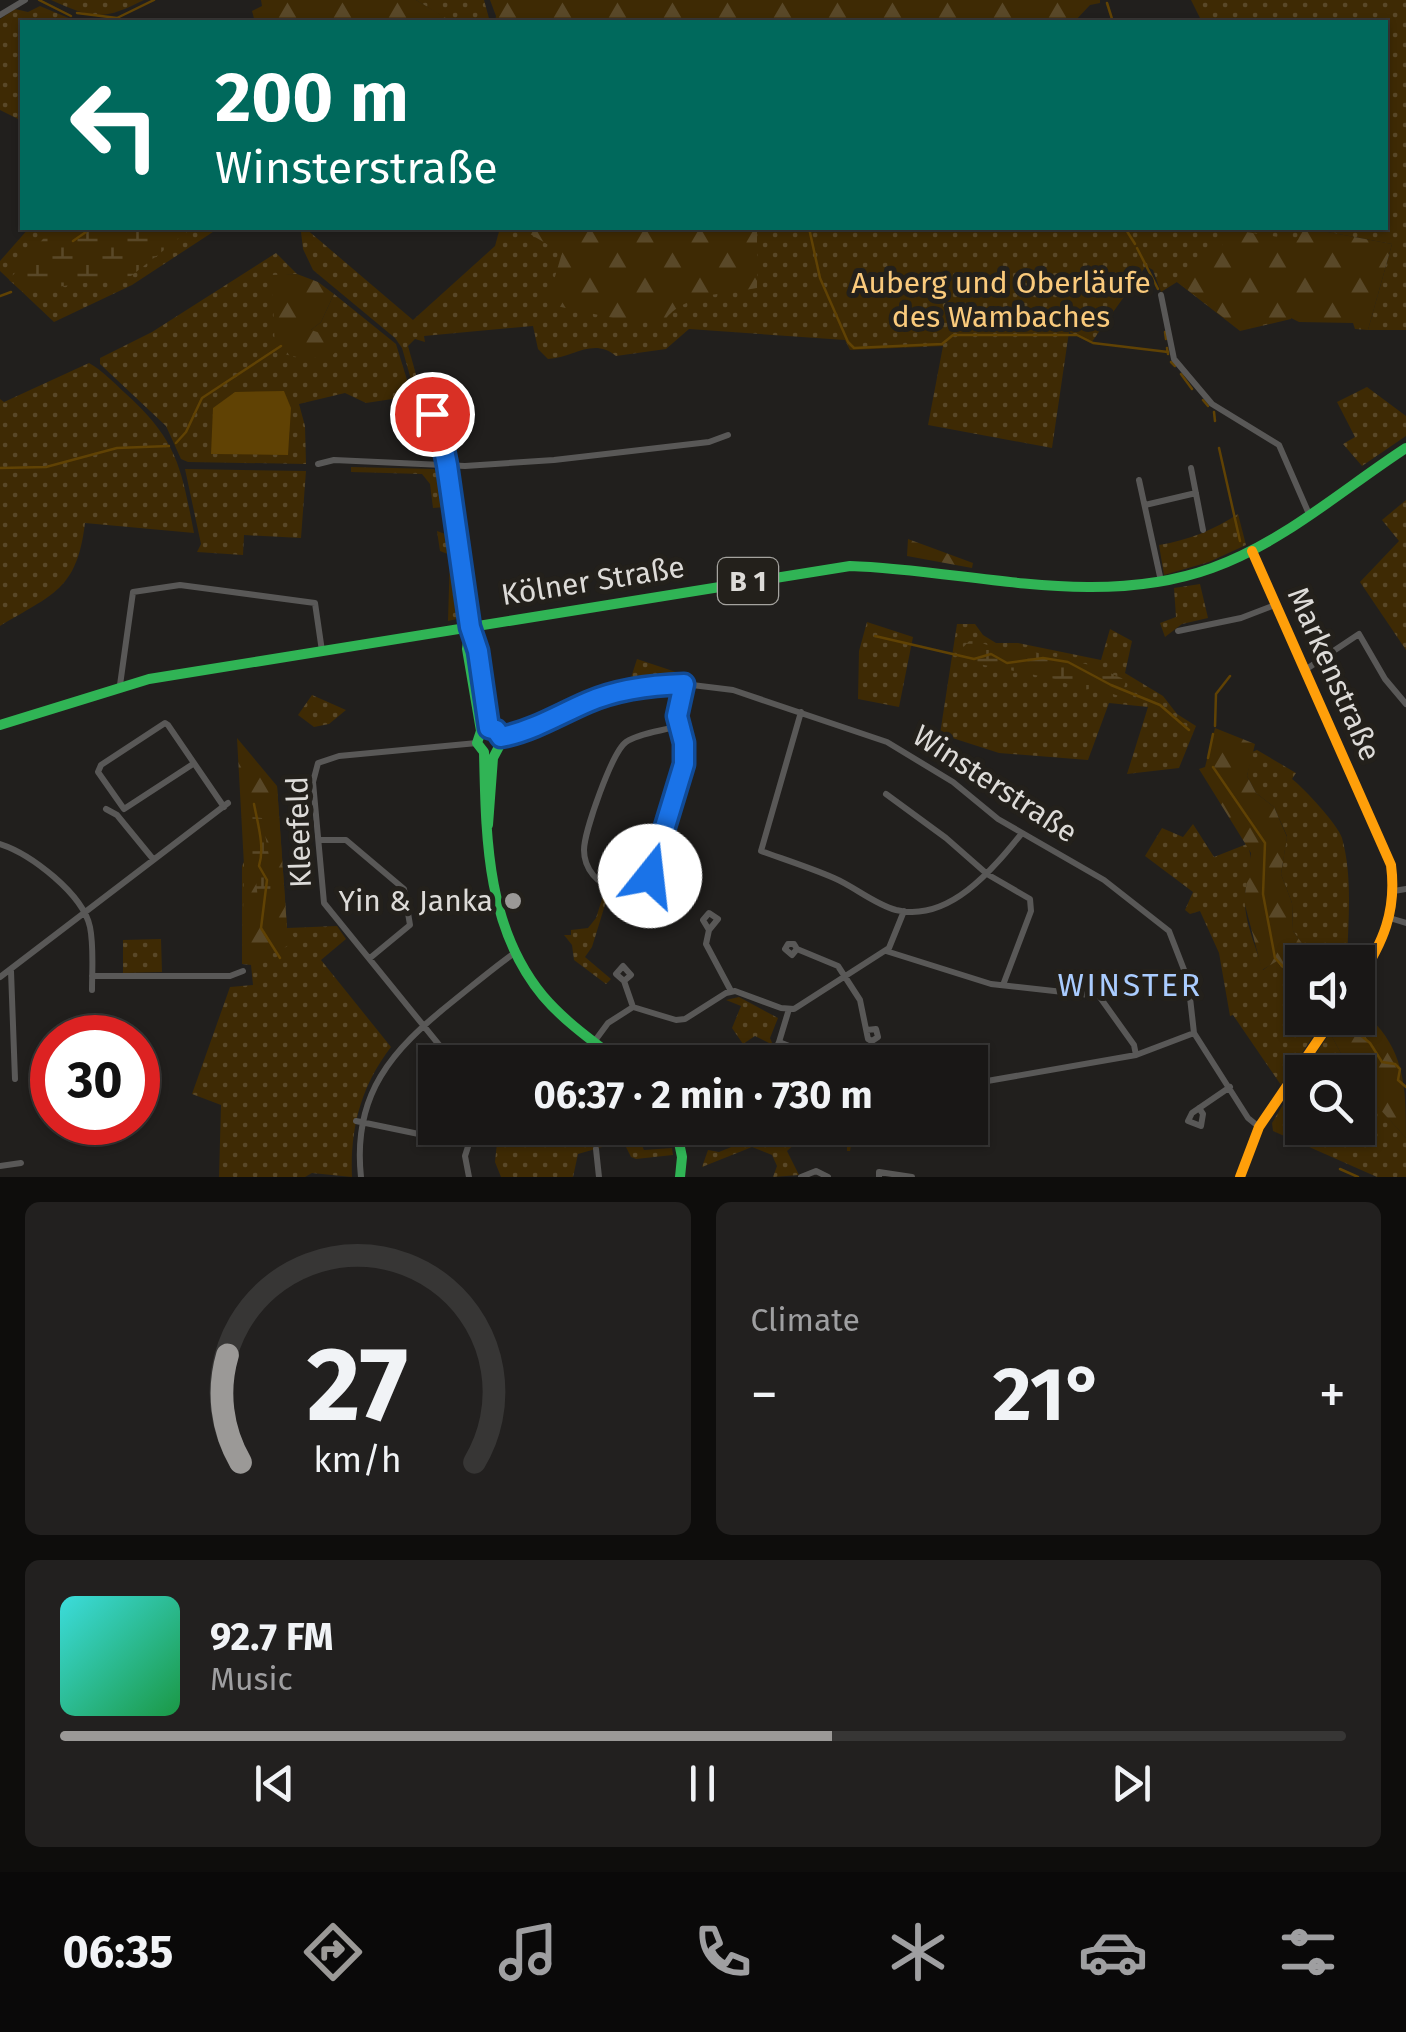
<!DOCTYPE html>
<html lang="en">
<head>
<meta charset="utf-8">
<style>
	:root { --surface:#191716; --page:#22201f; --text:#f1f3f6; --muted:#9f9fa1; --line:#373635; --accent:#9b9997 }
	body { margin:0; font-family:"Fira Sans",sans-serif; background:var(--page); color:var(--text); height:100vh; display:flex; flex-direction:column; font-size:38px; white-space:nowrap }
	* { box-sizing:border-box; margin:0 }
	p { font-size:32px; color:var(--muted) }
	.icon { flex:none; width:55px; height:55px; fill:none; stroke:currentColor; stroke-width:2; stroke-linecap:round; stroke-linejoin:round }
	.map { position:relative; height:1177px; overflow:hidden }
	.side { display:flex; flex-direction:column; gap:25px; padding:25px; background:#0e0d0c; flex:1 }
	.side>* { flex:none }
	.top-card { position:absolute; left:20px; top:20px; width:1368px; height:210px; border-radius:0px; box-shadow:0 2px 8px #0004,0 0 0 2px var(--line); background:#00695c; color:#fff; overflow:hidden }
	.fabs { position:absolute; left:1285px; top:945px; display:grid; gap:20px }
	.fabs a { display:grid; place-items:center; width:90px; height:90px; border-radius:0px; background:var(--surface); box-shadow:0 2px 8px #0004,0 0 0 2px var(--line); font-size:50px }
	.speed { position:absolute; left:30px; top:1015px; display:flex; gap:20px; font-size:50px; font-weight:700; text-align:center }
	.speed>* { display:grid; place-content:center; width:130px; height:130px; border-radius:50%; background:var(--surface); box-shadow:0 2px 8px #0004,0 0 0 2px var(--line); line-height:1 }
	.speed .limit { border:15px solid #d22; background:#fff; color:#111 }
	.pin { position:absolute; display:grid; place-items:center; width:85px; height:85px; color:#fff; margin:-42px; border:5px solid #fff; border-radius:50%; box-shadow:0 2px 10px #0007 }
	.me { position:absolute; width:110px; margin:-55px; rotate:16deg; stroke-linejoin:round; filter:drop-shadow(0 0 8px #0008) }
	.turn { display:flex; align-items:center; gap:35px; height:210px; padding:0 30px; font-size:45px }
	.turn .icon { width:130px; height:130px; stroke-width:2.5 }
	.turn b { display:block; font-size:70px; line-height:85px }
	.big { font-size:75px; font-weight:700; line-height:1.1 }
	.side .tile { flex:1; display:flex; flex-direction:column; justify-content:center; gap:15px; min-width:0; padding:0 35px; border-radius:15px; background:var(--page) }
	.side .dial { align-items:center; gap:0 }
	.dial svg { height:260px; overflow:visible; fill:none; stroke:var(--line); stroke-width:7; stroke-linecap:round; text-anchor:middle }
	.dial text { fill:var(--text); stroke:none }
	.song { display:flex; align-items:center; gap:30px }
	.cover { width:120px; height:120px; border-radius:15px; background:linear-gradient(135deg,hsl(180 70% 55%),hsl(140 70% 35%)) }
	.played { height:10px; border-radius:5px; background:linear-gradient(90deg,var(--accent) 60%,var(--line) 60%) }
	.keys { display:flex; justify-content:space-around; direction:ltr }
	.heat { display:flex; justify-content:space-between; align-items:center; font-size:55px; direction:ltr }
	.side .tiles { flex:1; display:grid; gap:25px; grid-template-columns:1fr 1fr }
	.tile:last-child { grid-column:span 2 }
	.trip { position:absolute; left:418px; top:1045px; width:570px; height:100px; border-radius:0px; background:var(--surface); box-shadow:0 2px 8px #0004,0 0 0 2px var(--line); font-weight:700; line-height:100px; text-align:center }
	.tabs { display:flex; height:160px; justify-content:space-around; align-items:center; background:#0a0909; color:var(--muted) }
	.tabs .icon { width:70px; height:70px }
	.tabs .current { color:var(--accent) }
	.tabs b { font-size:45px; color:var(--text) }
	.map>svg:first-child { display:block }
	.grass { fill:url(#grass-dots) }
	.forest { fill:url(#forest-firs) }
	.wetland { fill:url(#wetland-marsh) }
	.water { fill:#604204 }
	.lines { fill:none; stroke-linecap:round; stroke-linejoin:round }
	.stream { stroke:#604204; stroke-width:2.5 }
	.street { stroke:#595857; stroke-width:6 }
	.fast { stroke:#30b455; stroke-width:10 }
	.slow { stroke:#ff9f0a; stroke-width:10 }
	.route-casing { stroke:#114b97; stroke-width:25 }
	.route { stroke:#1a73e8; stroke-width:18 }
	.poi-dot { fill:#9b9997; stroke:#23201b; stroke-width:4 }
	.labels { text-anchor:middle; stroke-width:10; stroke-linejoin:round; paint-order:stroke }
	.shield { fill:#23201b; stroke:#a5a39f; stroke-width:2.5 }
	.shield-label { font-size:28px; font-weight:bold; fill:#dddbd8 }
	.park-label { font-size:30px; fill:#faca7c; stroke:#23201b }
	.street-label { font-size:30px; fill:#dddbd8; stroke:#23201b }
	.poi-label { font-size:30px; fill:#dddbd8; stroke:#23201b; text-anchor:end }
	.neighbourhood-label { font-size:32px; letter-spacing:2.5px; fill:#aaccfe; stroke:#23201b }
</style>
</head>
<body>
<div class="map">
<svg width="1406" height="1177" viewBox="0 0 1406 1177">
	<defs>
		<pattern id="grass-dots" width="8" height="8" patternUnits="userSpaceOnUse" patternTransform="scale(2.5)"><rect width="8" height="8" fill="#3e2a04"/><path d="M2 2h.1M6 6h.1" fill="none" stroke="#594828" stroke-width="1.8" stroke-linecap="round"/></pattern>
		<pattern id="forest-firs" width="22" height="20" patternUnits="userSpaceOnUse" patternTransform="scale(2.5)"><rect width="22" height="20" fill="#3e2a04"/><path d="M5 1l3.5 6h-7zM16 11l3.5 6h-7z" fill="#594828"/></pattern>
		<pattern id="wetland-marsh" width="20" height="14" patternUnits="userSpaceOnUse" patternTransform="scale(2.5)"><rect width="20" height="14" fill="#3e2a04"/><path d="M1 5h8M5 5V1M11 12h8M15 12V8" fill="none" stroke="#594828"/></pattern>
	</defs>
	<rect width="100%" height="100%" fill="#211f1d"/>
	<path class="grass" d="M51,0H144C102,21 94,19 51,0Z
		M416,0H484L490,22H446L445,18Z
		M1191,0H1406V330H1368L1392,244L1306,228H1385V22H1202Z
		M40,6L78,22H22V121L0,110V19L15,9L28,12Z
		M29,228H219L132,285L54,322L0,271V261Z
		M305,228L413,320L495,246L500,228H1301L1291,319L1240,331L1177,282L1161,292L1153,270L1146,266L1091,343L1069,332L1052,448L928,425L943,346L850,350L845,340L689,329L666,349L616,356C593,337 573,358 548,359L538,349L533,326L424,336L425,342L415,339L408,346L424,403L418,404L402,348L395,338L313,270L303,249L301,232Z
		M276,253L297,274L273,276L311,330L321,322L334,294L396,344L412,396L366,403L345,393L299,404L305,426L306,464L188,462L181,459L166,426L100,364V358L152,332Z
		M89,363C102,370 114,383 125,393C177,440 181,466 194,533L85,523C77,590 53,594 0,626V399L4,402Z
		M1367,387L1406,416V436L1362,466L1343,444L1355,437L1337,402Z
		M351,467L434,469L441,478L445,507L433,508L430,484L422,474L351,472Z
		M185,469L306,471L301,538L244,535L243,555L197,552L201,544Z
		M1406,500V650L1360,582L1399,541L1382,520Z
		M1238,514L1246,545L1209,562L1164,575L1159,545C1189,540 1213,530 1238,514Z
		M437,531L451,536L461,611L457,619L448,621L450,555L440,551Z
		M1200,584L1208,618L1182,624L1165,637L1160,623L1176,617L1174,588Z
		M867,622L913,637L899,707L858,699L859,651Z
		M957,624H975L983,635L996,643H1018L1101,660L1110,629L1132,641L1125,673L1163,696L1177,714L1196,726L1179,768L1127,774L1148,707L1109,703L1088,760L999,753L940,734Z
		M637,659L679,673L681,678L629,684Z
		M312,695L346,710L329,724L314,727L298,715Z
		M1257,750L1296,773L1292,779C1304,788 1338,825 1342,838C1353,877 1348,923 1347,962H1309L1303,959L1304,946L1293,931L1292,903L1281,874L1287,836L1274,807L1256,793L1247,776L1252,752Z
		M277,786L287,928L337,926L346,939L321,960L391,1047C361,1086 350,1128 352,1177L312,1173L305,1177H219L221,1105L192,1094L230,987L253,985L251,965L242,964V866Z
		M1193,824L1214,857L1247,844C1256,864 1245,880 1245,899C1244,921 1257,949 1263,970L1277,960L1287,976L1302,989V1018H1325L1281,1085L1233,1015L1230,1016L1219,953L1200,911L1190,914L1185,910L1193,892L1145,856L1162,828L1183,837Z
		M605,890L609,892L592,947L585,957L611,979L606,984L574,960L572,945L564,935H571V930L588,928L596,918Z
		M161,939L162,972L123,973V940Z
		M739,997L778,1018L770,1038L773,1045L755,1036L743,1044L732,1028L741,1006L726,1000Z
		M1330,1033L1351,1072H1303Z
		M1302,1073V1128H1358V1084L1406,1138V1177H1377L1273,1131L1272,1123Z
		M480,1128H490L502,1135L511,1128H543L539,1140C557,1146 570,1141 584,1128H634L644,1150L672,1148L673,1155L636,1159L631,1157L623,1141L578,1154L573,1177H501L495,1162L497,1143L478,1131Z
		M748,1128H753L752,1138L773,1142L794,1128H878L853,1136L850,1151H847V1137C825,1131 804,1134 787,1151L799,1175L773,1177L777,1166L772,1155L752,1147L702,1167L708,1150L719,1152L746,1141Z"/>
	<path class="forest" d="M261,0H416L446,18V22H255L252,11L262,6Z
		M490,0H1100V3L1090,5L1074,22H495L496,16Z
		M520,228H757V288C725,294 684,293 664,321L613,318L547,304L562,253Z
		M1220,228L1298,240L1300,228H1306L1392,244L1368,330L1355,329L1353,323L1299,322L1291,318L1240,330L1177,282L1223,245Z
		M297,274L318,282L334,294L321,322L311,330L339,339L340,347L331,357L301,358L275,352L272,275Z
		M908,539L973,563L972,568L907,556Z
		M1215,728L1255,744L1247,776L1256,793L1274,807L1287,837L1281,874L1292,903L1293,931L1304,946L1303,959L1309,962H1302V989L1287,976L1277,961L1262,970L1244,901L1251,853L1199,769L1205,767Z
		M237,738L277,786L287,928L297,941L252,964H242L244,865Z
		M1358,1007C1364,1017 1374,1021 1381,1030C1406,1062 1406,1097 1406,1138L1358,1085V1072H1351L1330,1033L1341,1018H1358Z"/>
	<path class="wetland" d="M52,228H192L131,276L23,292L9,280Z
		M971,639L1001,650L1021,649L1094,666L1126,680L1122,697L1095,688L1083,690L1055,679L964,661L957,654Z
		M250,817L262,818L271,867L270,899L258,903C257,874 248,846 250,817Z"/>
	<path class="water" d="M284,391L291,408L288,455L211,454L213,408L235,392Z"/>
	<g class="lines">
		<path class="stream" d="M39,0L71,16
			M1107,3L1113,22
			M77,13L117,18L154,0
			M809,228L820,278L848,342L854,348L942,344L953,335H1077L1093,343L1168,352
			M1125,228L1135,244
			M73,241L86,232
			M1137,248L1158,289
			M0,296L11,292
			M1165,332L1166,339
			M1167,348L1168,354
			M1171,362L1175,366
			M1181,374L1192,389
			M1203,400L1208,406
			M1214,412L1215,421
			M176,443L186,432L202,398L281,346
			M1219,448L1240,541
			M0,468L46,467L117,448L169,446
			M875,636L974,659L991,654L1007,663L1043,658L1068,662L1111,685L1160,705L1189,730
			M1215,726L1216,694L1230,676
			M1208,758L1213,734
			M1213,767L1265,843L1263,894L1275,958L1302,987
			M254,804C258,825 265,847 259,866L267,880L261,928L280,958
			M1342,1020L1370,1043L1382,1062L1395,1064L1400,1069L1398,1080L1406,1087
			M1340,1169L1358,1177"/>
		<path class="street" d="M0,15L25,0
			M1161,295L1174,359L1212,404L1279,445L1309,514
			M432,414L440,430L447,465L470,626
			M318,464L334,460L465,466L554,460L709,442L728,435
			M1191,468L1203,530
			M1139,480L1161,581
			M1145,505L1196,493
			M1178,631L1241,618L1275,605
			M1305,670L1359,634L1385,679L1406,704
			M120,685L133,592L180,585L315,603L322,651
			M801,712L761,851C786,860 811,868 834,878C855,887 874,904 896,910C949,923 993,869 1022,833
			M678,726L684,743V763L649,876C640,888 631,892 616,889C598,885 584,869 584,850C584,832 612,752 626,742C639,733 663,731 678,726Z
			M678,726V704L684,684
			M501,737L535,728L592,700L630,689L684,684L733,690L887,742L953,782L998,819L1104,880L1169,931L1188,980L1194,1033L1248,1118L1259,1127
			M193,764L124,809L98,772L101,765L165,723L168,725L224,807
			M886,794L946,838L987,874L1030,899L1031,911L1003,985
			M106,809L117,815L153,859
			M319,840H346L404,889L410,925L370,958
			M0,844C31,854 83,894 90,927C94,947 92,970 92,990
			M1394,891L1406,889
			M1393,919L1406,923
			M709,930L703,920L709,913L718,919L709,930L706,944L731,991
			M797,949L792,955L785,949L788,944H794L797,949L838,966L860,1000L868,1039L872,1041L878,1037L876,1029L867,1030
			M886,951L991,984L1099,996L1134,1045L1136,1055
			M11,971L15,1079
			M92,976H230L243,971
			M0,977L228,803
			M624,981L631,975L623,966L616,974L624,981L633,1007
			M789,1009L779,1042L830,1062
			M594,1042L608,1023L633,1007L676,1020L685,1019L726,993L735,991L781,1008L794,1009L889,948L904,911
			M453,1062L324,903L313,782L318,763L339,756L477,743
			M502,1062L512,1060
			M770,1062L779,1042
			M845,1062L871,1045L872,1041
			M970,1084L1136,1055L1194,1033
			M1199,1108L1203,1114L1201,1126L1188,1121L1192,1113L1230,1087
			M356,1121L467,1144
			M596,1149L599,1177
			M0,1166L21,1163
			M361,1177C352,1094 392,1050 452,1002C472,986 492,969 513,954
			M469,1177L465,1156L474,1128
			M801,1177L816,1171L828,1177
			M879,1177V1172L912,1177"/>
		<path class="fast" d="M470,627L467,649L481,731L477,743L484,752C486,837 486,927 543,996C565,1022 594,1042 620,1062
			M471,630L478,651L489,728L499,733L502,741L493,758L488,825
			M0,725L149,679L850,566C970,570 1096,610 1212,568C1284,542 1343,489 1406,448
			M676,1128L682,1157L680,1177"/>
		<path class="slow" d="M1252,551L1391,865C1397,911 1383,943 1358,981
			M1240,1177L1259,1127L1333,1018"/>
	</g>
	<g class="lines">
		<g class="route-casing">
			<path id="route" d="M432,414L440,430L447,465L470,627L478,651L489,728L496,730L501,737L506,736C536,729 560,714 588,702C618,689 651,685 684,684L677,716L684,743V764L650,876"/>
		</g>
		<use href="#route" class="route"/>
	</g>
	<circle class="poi-dot" cx="513" cy="901" r="10"/>
	<g class="labels">
		<rect class="shield" x="718" y="558" width="60" height="46" rx="8"/>
		<g class="shield-label">
			<text x="748" y="591">B 1</text>
		</g>
		<g class="park-label">
			<text x="1001" y="293">Auberg und Oberläufe<tspan x="1001" dy="34">des Wambaches</tspan></text>
		</g>
		<g class="street-label">
			<text transform="translate(593 581) rotate(-9)" y="10">Kölner Straße</text>
			<text transform="translate(1334 674) rotate(66)" y="10">Markenstraße</text>
			<text transform="translate(995 784) rotate(33)" y="10">Winsterstraße</text>
			<text transform="translate(299 832) rotate(-92)" y="10">Kleefeld</text>
		</g>
		<g class="poi-label">
			<text x="493" y="911">Yin &amp; Janka</text>
		</g>
		<g class="neighbourhood-label">
			<text x="1130" y="996">WINSTER</text>
		</g>
	</g>
</svg>
<div class="fabs">
<a><svg class="icon" aria-label="sound" viewBox="0 0 24 24"><path d="M4 9h4l5-4v14l-5-4H4zM17 9q2 3 0 6"/></svg></a>
<a><svg class="icon" aria-label="search" viewBox="0 0 24 24"><circle cx="10" cy="10" r="6"/><path d="M15 15l6 6"/></svg></a>
</div>
<div class="speed"><div class="limit">30</div></div>
<div class="pin" style="left:432px;top:414px;background:#d93025"><svg class="icon" aria-label="arrive" viewBox="0 0 24 24"><path d="M6 21V4h12l-3 4 3 4H6"/></svg></div>
<svg class="me" style="left:650px;top:876px" viewBox="-20 -20 40 40"><circle r="19" fill="#fff"/><path d="M0-13L10 11 0 6-10 11z" fill="#1a73e8"/></svg>
<div class="trip">06:37 · 2 min · 730 m</div>
<div class="top-card">
<div class="turn"><svg class="icon" aria-label="left" viewBox="0 0 24 24"><path d="M17 20v-9H6M10 6l-5 5 5 5"/></svg><div><b>200 m</b>Winsterstraße</div></div>
</div>
</div>
<section class="side">
<div class="tiles">
<div class="tile dial"><svg viewBox="0 0 100 80">
<path d="M14 69A42 42 0 1 1 86 69"/>
<path d="M14 69A42 42 0 0 1 10 36" stroke="#9b9997"/>
<text x="50" y="56" font-size="32" font-weight="700">27</text>
<text x="50" y="72" font-size="11">km/h</text>
</svg></div>
<div class="tile"><p>Climate</p>
<div class="heat"><a>−</a><b class="big">21°</b><a>+</a></div>
</div>
<div class="tile">
<div class="song"><i class="cover"></i><div><b>92.7 FM</b><p>Music</p></div></div>
<div class="played"></div>
<div class="keys"><svg class="icon" aria-label="previous" viewBox="0 0 24 24"><path d="M18 5L8 12l10 7zM5 5v14"/></svg><svg class="icon" aria-label="pause" viewBox="0 0 24 24"><path d="M8 5v14M16 5v14"/></svg><svg class="icon" aria-label="next" viewBox="0 0 24 24"><path d="M6 5l10 7-10 7zM19 5v14"/></svg></div>
</div>
</div>
</section>
<nav class="tabs">
<b>06:35</b>
<svg class="icon current" aria-label="directions" viewBox="0 0 24 24"><path d="M12 3l9 9-9 9-9-9zM9 14v-3h6M13 9l2 2-2 2"/></svg>
<svg class="icon" aria-label="music" viewBox="0 0 24 24"><path d="M9 18V5l10-2v13"/><circle cx="6" cy="18" r="3"/><circle cx="16" cy="16" r="3"/></svg>
<svg class="icon" aria-label="phone" viewBox="0 0 24 24"><path d="M5 4h4l2 5-3 2q2 4 5 5l2-3 5 2v4C11 20 4 13 5 4z"/></svg>
<svg class="icon" aria-label="climate" viewBox="0 0 24 24"><path d="M12 3v18M4 7l16 10M4 17L20 7"/></svg>
<svg class="icon" aria-label="car" viewBox="0 0 24 24"><path d="M5 17H2v-5l4-1 3-4h7l3 4 3 1v5h-3M9 17h6M6 11h13"/><circle cx="7" cy="17" r="2"/><circle cx="17" cy="17" r="2"/></svg>
<svg class="icon" aria-label="filters" viewBox="0 0 24 24"><path d="M4 7h16M4 17h16"/><circle cx="9" cy="7" r="2"/><circle cx="15" cy="17" r="2"/></svg>
</nav>
</body>
</html>
